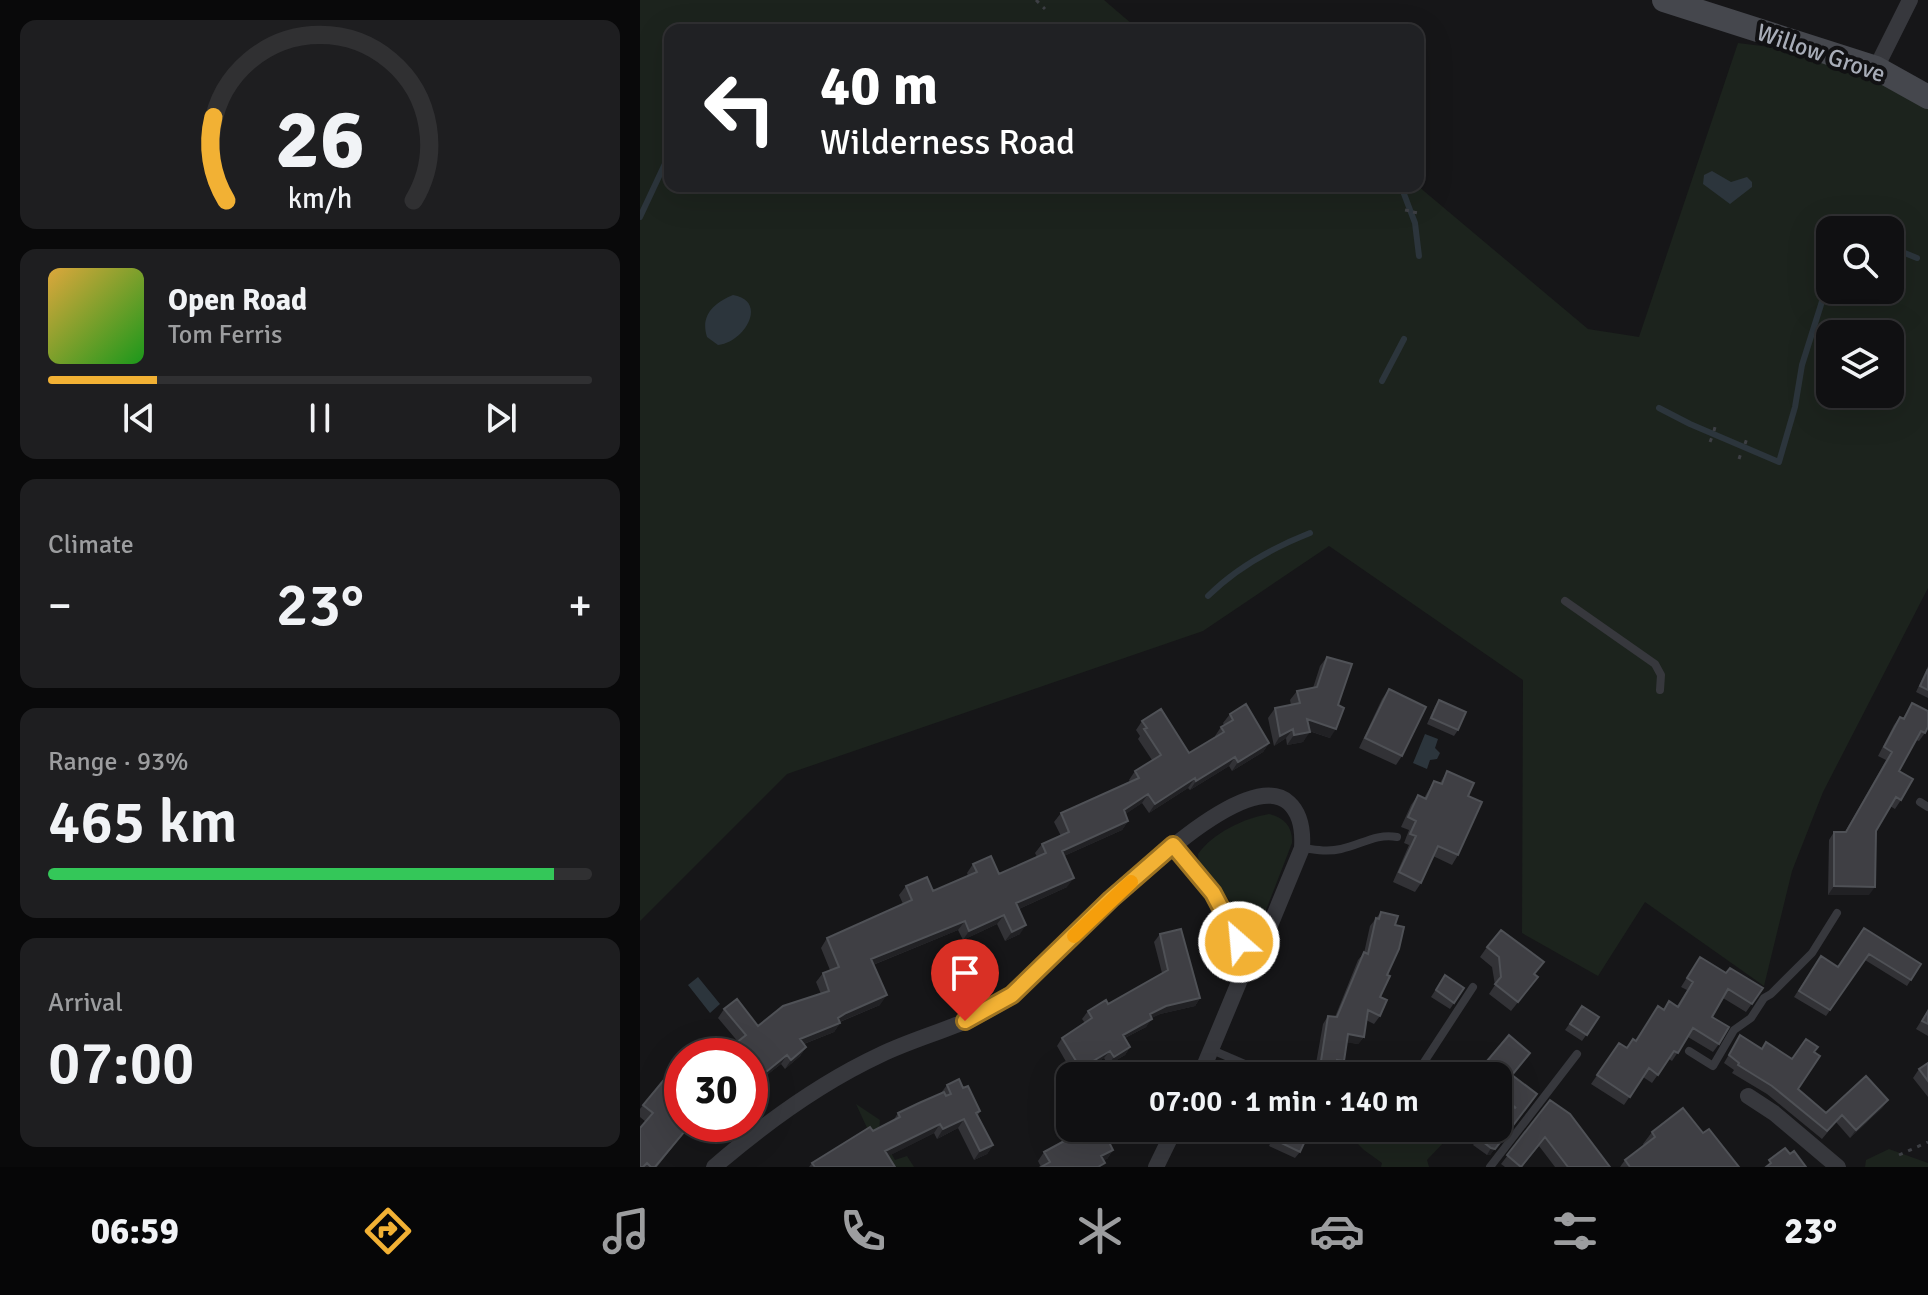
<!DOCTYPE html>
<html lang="en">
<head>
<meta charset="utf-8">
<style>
	:root { --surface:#101012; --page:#1e1e20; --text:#f1f3f6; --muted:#9c9d9f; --line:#303032; --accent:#f2b134 }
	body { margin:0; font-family:Signika,sans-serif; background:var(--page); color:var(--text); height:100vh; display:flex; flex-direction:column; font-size:30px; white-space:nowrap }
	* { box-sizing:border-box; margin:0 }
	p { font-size:26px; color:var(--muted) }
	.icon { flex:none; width:44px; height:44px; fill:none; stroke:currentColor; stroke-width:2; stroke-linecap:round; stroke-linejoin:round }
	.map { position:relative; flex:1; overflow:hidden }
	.sheet { display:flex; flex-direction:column; gap:20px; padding:20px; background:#09090a; width:640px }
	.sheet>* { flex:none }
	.hud { position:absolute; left:24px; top:24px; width:760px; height:168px; border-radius:16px; box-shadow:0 8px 32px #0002,0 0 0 2px var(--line); background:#202124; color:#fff; overflow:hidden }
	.buttons { position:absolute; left:1176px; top:216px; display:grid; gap:16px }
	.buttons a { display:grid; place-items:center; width:88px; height:88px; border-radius:16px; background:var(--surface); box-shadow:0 8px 32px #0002,0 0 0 2px var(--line); font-size:40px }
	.speed { position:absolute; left:24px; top:1038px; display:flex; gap:16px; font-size:40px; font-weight:700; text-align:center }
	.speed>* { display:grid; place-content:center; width:104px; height:104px; border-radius:50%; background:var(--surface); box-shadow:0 8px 32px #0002,0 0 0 2px var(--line); line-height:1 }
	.speed .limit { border:12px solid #d22; background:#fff; color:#111 }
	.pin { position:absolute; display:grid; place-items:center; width:68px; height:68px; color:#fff; margin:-82px -34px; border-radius:50% 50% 50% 0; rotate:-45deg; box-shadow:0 0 8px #0007 }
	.pin .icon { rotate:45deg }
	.me { position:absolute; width:88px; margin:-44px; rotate:333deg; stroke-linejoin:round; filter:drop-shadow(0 0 6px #0008) }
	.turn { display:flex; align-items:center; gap:28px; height:168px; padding:0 24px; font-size:36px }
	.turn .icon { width:104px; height:104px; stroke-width:2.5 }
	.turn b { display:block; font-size:56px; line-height:68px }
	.big { font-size:60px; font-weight:600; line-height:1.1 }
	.sheet .card { flex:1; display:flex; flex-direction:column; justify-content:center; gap:12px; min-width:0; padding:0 28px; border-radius:16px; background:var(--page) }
	.sheet .dial { align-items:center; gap:0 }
	.dial svg { height:208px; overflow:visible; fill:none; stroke:var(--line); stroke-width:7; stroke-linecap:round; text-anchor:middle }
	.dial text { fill:var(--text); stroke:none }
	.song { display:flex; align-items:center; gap:24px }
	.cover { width:96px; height:96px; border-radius:12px; background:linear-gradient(135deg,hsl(40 70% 55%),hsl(120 70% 35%)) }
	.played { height:8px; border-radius:4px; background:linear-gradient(90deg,var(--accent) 20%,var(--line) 20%) }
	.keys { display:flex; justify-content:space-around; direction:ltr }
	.heat { display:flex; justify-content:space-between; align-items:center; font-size:44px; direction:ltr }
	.charge { height:12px; border-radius:6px; background:linear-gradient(90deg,#34c759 93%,var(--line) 0) }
	.trip { position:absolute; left:416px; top:1062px; width:456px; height:80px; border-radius:16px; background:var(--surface); box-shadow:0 8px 32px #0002,0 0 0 2px var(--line); font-weight:600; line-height:80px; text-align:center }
	.menu { display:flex; height:128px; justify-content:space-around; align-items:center; background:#060607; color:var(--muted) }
	.menu .icon { width:56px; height:56px }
	.menu .on { color:var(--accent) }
	.menu b { font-size:36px; color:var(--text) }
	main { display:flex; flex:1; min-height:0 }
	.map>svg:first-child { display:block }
	.green { fill:#1c231d; fill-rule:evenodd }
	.water { fill:#2c353c }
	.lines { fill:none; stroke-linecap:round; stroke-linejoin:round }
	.stream { stroke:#2c353c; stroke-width:6 }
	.path { stroke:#3d3f44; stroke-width:3; stroke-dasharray:4 6; stroke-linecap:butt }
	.lane { stroke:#37383d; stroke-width:8 }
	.street { stroke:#37383d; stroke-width:16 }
	.secondary { stroke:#45474d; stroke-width:24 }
	.wall { fill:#323236 }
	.shaded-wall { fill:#212124 }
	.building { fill:#3f3f44; stroke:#4f5156; stroke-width:2 }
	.route-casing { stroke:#9d7322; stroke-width:20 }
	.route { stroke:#f2b134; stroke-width:14 }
	.slow { stroke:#f59e0b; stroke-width:14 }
	.labels { text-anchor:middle; stroke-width:8; stroke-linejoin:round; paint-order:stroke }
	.street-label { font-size:24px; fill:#a8adb8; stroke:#111113 }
</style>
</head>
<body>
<main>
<section class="sheet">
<div class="card dial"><svg viewBox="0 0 100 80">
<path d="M14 69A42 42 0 1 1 86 69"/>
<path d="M14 69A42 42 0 0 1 9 37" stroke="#f2b134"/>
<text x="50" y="56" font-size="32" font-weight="700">26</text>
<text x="50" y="72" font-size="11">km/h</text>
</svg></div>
<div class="card">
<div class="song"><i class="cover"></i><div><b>Open Road</b><p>Tom Ferris</p></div></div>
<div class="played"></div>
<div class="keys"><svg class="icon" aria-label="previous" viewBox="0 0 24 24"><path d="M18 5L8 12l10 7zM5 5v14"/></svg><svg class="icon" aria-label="pause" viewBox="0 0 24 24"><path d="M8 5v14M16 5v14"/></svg><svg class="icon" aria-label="next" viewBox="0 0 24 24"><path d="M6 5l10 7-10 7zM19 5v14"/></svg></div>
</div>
<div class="card"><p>Climate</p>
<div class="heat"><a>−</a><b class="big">23°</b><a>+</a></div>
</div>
<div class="card"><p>Range · 93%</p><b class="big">465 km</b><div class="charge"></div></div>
<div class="card"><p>Arrival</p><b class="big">07:00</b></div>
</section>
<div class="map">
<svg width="1288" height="1167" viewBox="0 0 1288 1167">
	<rect width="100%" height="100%" fill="#161618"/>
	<path class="green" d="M0,0H464L499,30H30V186H778L948,329L999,337L1098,43L1146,49L1233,78L1288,108V588L1183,792L1152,871L1124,986L1005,902L958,976L882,933L883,680L689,546L563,631L147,774L0,921ZM1190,230H1250V290H1190ZM1190,334H1250V394H1190Z
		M629,814C644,817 653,827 652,843L621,923L607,927L579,885L559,865L558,854C573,833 604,818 629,814Z
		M216,1104L240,1120L239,1132L255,1160L267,1156L274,1167H245Z
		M702,1128H800L807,1139L787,1160L789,1167H741L742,1163L724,1150Z
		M1249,1149L1288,1163V1167H1225L1226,1160Z"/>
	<path class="water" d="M1072,171L1091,182L1107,177L1112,182V187L1090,204L1063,184L1064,175Z
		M93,295C129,301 104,343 78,345L67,337C60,315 74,303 93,295Z
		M785,734L798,739L795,748L800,753L797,759L790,760L787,769L773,763Z
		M58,977L80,1004L70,1013L48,985Z"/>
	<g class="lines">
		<path class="stream" d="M761,186L775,223L779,256
			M0,217L30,153
			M1205,230H1207
			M1250,247L1277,258
			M742,381L764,339
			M1019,408L1050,424L1139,462L1155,407L1162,365L1190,276
			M568,596C597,567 632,548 670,533"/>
		<path class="path" d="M396,0L405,9
			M765,210L770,211
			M773,212L778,213
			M1218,230L1220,225
			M1263,247L1264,240
			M1258,264L1261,255
			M1074,431L1075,427
			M1070,442L1072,437
			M1105,444L1107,438
			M1099,459L1102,450
			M1259,1155L1288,1142"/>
		<path class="lane" d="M925,601L1015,664L1021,675L1020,690
			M1280,802L1288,807
			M662,848C676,850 688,852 701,849C721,845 736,833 757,837
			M572,1050L633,1076
			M1049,1051L1073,1066L1094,1030L1111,1018L1124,998L1131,994L1172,953L1197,913
			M775,1076L833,987
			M850,1167L937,1054"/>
		<path class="street" d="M1236,68L1270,0
			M533,845L573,893L599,942L612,951
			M1108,1096L1134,1113L1198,1167
			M74,1167C124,1124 180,1083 240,1055C283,1034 333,1025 372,995C413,964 596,754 649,803C661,814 663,833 662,848L622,945L612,951L560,1076
			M516,1167L535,1128"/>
		<path class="secondary" d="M1024,0L1236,68L1288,97"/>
	</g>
	<path class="wall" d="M687,657L698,705L690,738L669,731L663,742L647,745L646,738L634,746L628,718L635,708L651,705L650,700L657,691L673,688L680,666Z
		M1288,666V698L1276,692Z
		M749,689L762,756L756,765L719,748L742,699Z
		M799,700L818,730L814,736L787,724L795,706Z
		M1272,703L1285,733L1279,741L1276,740L1259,771L1261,800L1255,809L1250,806L1236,831L1229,895H1188L1189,840L1194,832H1205L1246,760L1238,756L1254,725L1260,717L1263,718Z
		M590,714L629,743L623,752L592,771L589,766L550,790L548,788L509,813L502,803L485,814L488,821L482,830L424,856L427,887L379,909L380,934L365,941L357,924L323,940L318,930L233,965L240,1005L200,1022V1023L194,1032L164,1044L166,1047L160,1056L145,1069L141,1064L114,1085L110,1080V1056L78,1018L84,1009L118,1026L181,994L176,982L183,973L190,970L181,948L187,938L263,904L259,895L266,886L293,891L328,876L327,873L333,864L359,874L397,857L395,853L402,844L421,836L414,822L421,813L490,782L489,780L495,771L512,760L498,739L500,736L496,730L502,721L549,753L575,737V736L581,727L584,725L583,723Z
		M807,771L828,796L818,855L812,865L793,856L781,883L775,892L753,882L769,845L764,843L769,830L761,827L771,805L778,795L784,798L794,781L800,783Z
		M741,912L747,975L740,997V1016L734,1024L726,1020L724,1037L718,1044L707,1042L698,1069L694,1068L691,1072L675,1069L683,1024L688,1016L695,1017L718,960L724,953L730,926Z
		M1224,928L1281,964L1267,986L1225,960L1186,1016L1154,997L1181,956L1198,967Z
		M520,934L560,998L555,1006L520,1014L511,1018L506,1027L485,1038L490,1047L485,1055L468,1065L464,1058L442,1072L441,1069L432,1072L417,1046L422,1038L445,1023L442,1019L448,1011L468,1004L522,973L514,942Z
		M847,947L895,974L891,986L871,1011L849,994L855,985L852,967L840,957Z
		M1054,966L1086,973L1123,988L1106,1012L1083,998L1072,1017L1079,1044L1073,1052L1048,1037L1032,1061L1029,1059L1012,1083L1003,1077L984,1105L951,1084L979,1043L987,1048L1037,1006L1047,990L1041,987Z
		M805,975L824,988L810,1009L791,997Z
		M942,1006L959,1017L942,1041L925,1030Z
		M1288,1010V1036L1276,1029Z
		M869,1035L886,1059L872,1075L897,1094L850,1155H847L833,1145L862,1106L858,1103V1076H835Z
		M1100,1035L1122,1049L1152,1059L1174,1052L1158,1089L1186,1113L1248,1100L1242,1108L1210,1138L1196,1122L1182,1139L1127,1094L1092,1073L1094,1070L1084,1063Z
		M1288,1063V1097L1273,1078L1279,1069Z
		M307,1085L323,1088L340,1111L338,1115L353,1145L347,1154L334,1160L318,1128L297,1139L294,1133L248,1156L255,1167H169L172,1163L253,1121L258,1113L301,1093Z
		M910,1100L970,1167H915L899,1146L882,1167H865L861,1164Z
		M3,1105L45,1131L17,1167H0L6,1122L0,1117V1109Z
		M637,1128H671L660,1152L655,1158L629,1146Z
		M453,1132L473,1150L467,1159L401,1167L398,1161L404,1152Z
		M1012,1132L1063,1133L1099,1167H980L985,1160L1004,1146L1003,1144Z"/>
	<path class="shaded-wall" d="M667,719L696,729L690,738L661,728Z
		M653,729L646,738L634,746L640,736Z
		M670,732L663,742L647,745L654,735Z
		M629,743L623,752L592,771L598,762Z
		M595,757L589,766L550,790L556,781Z
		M555,778L548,788L509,813L515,804Z
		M508,794L502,803L477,820L484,810Z
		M488,821L482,830L415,860L422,851Z
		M434,878L427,887L370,913L376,903Z
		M1194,886L1235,887L1229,895H1188Z
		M364,915L357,924L323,940L329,931Z
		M325,921L318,930L225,968L231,959Z
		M386,925L380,934L365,941L372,932Z
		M247,995L240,1005L199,1022L200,1023L194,1032L153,1048L160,1039L206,1013Z
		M560,998L555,1006L520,1014L504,1022L510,1014L526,1006Z
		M512,1019L506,1027L477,1042L483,1035Z
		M708,1034L724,1037L718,1044L703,1042Z
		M166,1047L160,1056L145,1069L151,1060Z
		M490,1047L485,1055L468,1065L474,1057Z
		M470,1051L464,1058L442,1072L448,1064Z
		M147,1055L141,1064L114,1085L121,1076Z
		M697,1060L704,1061L698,1069L694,1068L691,1072L675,1069L681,1061Z
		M446,1062L441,1069L432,1072L438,1064Z
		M893,1100L850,1155H847L851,1148Z
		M1248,1100L1242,1108L1210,1138L1216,1130Z
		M324,1119L318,1128L297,1139L303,1129Z
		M300,1124L294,1133L239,1161L245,1151Z
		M353,1145L347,1154L334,1160L340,1151Z
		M473,1150L467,1159L454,1166L461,1156Z"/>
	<path class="building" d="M687,657L712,664L698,705L704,708L696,729L667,719L670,732L654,735L653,729L640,736L635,708L660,703L657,691L677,687Z
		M1288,669V690L1280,686Z
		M749,689L786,707L762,756L725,738Z
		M799,700L826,712L818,730L791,718Z
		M1272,703L1288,711V727L1285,733L1281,731L1259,771L1273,779L1261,800L1256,797L1236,831L1235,887L1194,886V832H1206L1252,752L1244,747L1260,717L1264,719Z
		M606,704L629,743L598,762L595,757L556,781L555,778L515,804L508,794L484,810L488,821L422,851L434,878L376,903L386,925L372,932L364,915L329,931L325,921L231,959L247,995L206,1013L198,1018L200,1023L160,1039L166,1047L151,1060L147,1055L121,1076L112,1066L110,1067V1056H80L106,1035L84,1009L97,999L118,1026L143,1006L189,991L183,973L199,967L187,938L272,900L266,886L287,877L293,891L337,872L333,864L351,856L359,874L406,853L402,844L429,832L421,813L499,778L495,771L521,755L504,729L507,728L502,721L521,709L549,753L584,732L581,727L593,720L590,714Z
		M807,771L834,783L828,796L842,802L818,855L798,846L781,883L759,872L776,836L770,834L776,821L768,817L778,795L786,799L794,781L802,784Z
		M741,912L758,916L755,925L764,927L759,949L747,975L750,976L740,997L747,1000L740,1016L728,1010L724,1037L708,1034L704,1061L697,1060V1064L681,1061L688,1016L697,1017L724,952L728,954L736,918L739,919Z
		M1224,928L1281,964L1271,980L1229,954L1190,1010L1159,991L1181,956L1198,967Z
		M541,929L560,998L526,1006L510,1014L512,1019L483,1035L490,1047L474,1057L470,1051L448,1064L446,1062L438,1064L422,1038L452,1018L448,1011L466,1000L468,1004L528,970L520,934Z
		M861,930L904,962L894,974L898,977L878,1002L855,984L861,977L859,957L847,947Z
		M1060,957L1086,973L1090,968L1123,988L1112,1004L1088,989L1072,1017L1089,1027L1079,1044L1053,1028L1038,1053L1034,1051L1018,1075L1009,1068L990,1097L957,1075L979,1043L987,1048L993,1039L996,1041L1018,1006L1024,1010L1029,1001L1038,1007L1053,982L1047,978Z
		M805,975L824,988L814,1003L796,990Z
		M942,1006L959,1017L947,1035L930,1024Z
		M1288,1011V1024L1282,1021Z
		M869,1035L890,1053L872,1075L897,1094L855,1149L851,1148L838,1138L846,1128H858V1112L863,1105L876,1108L858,1093V1076H838L836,1074Z
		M1100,1035L1122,1049L1126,1042L1152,1059L1166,1039L1178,1047L1174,1052L1180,1056L1158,1089L1186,1113L1226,1076L1248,1100L1216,1130L1202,1115L1187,1131L1132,1086L1098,1065L1099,1063L1089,1055Z
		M1288,1063V1081L1279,1069Z
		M319,1079L323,1088L328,1086L340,1111L336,1113L353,1145L340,1151L324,1119L303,1129L300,1124L245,1151L255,1167H175L172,1163L230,1127L233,1131L260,1117L258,1113L279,1103L304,1092L306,1096L311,1094L307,1085Z
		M23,1081L42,1097V1124L40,1127L45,1131L15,1167H11L7,1163L3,1167H0V1128L13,1113L3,1105Z
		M910,1100L930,1114L970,1167H928L905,1137L881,1167L867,1155Z
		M1043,1108L1063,1133L1069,1129L1099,1167H990L985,1160L1015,1137L1012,1132Z
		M448,1128H451L453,1132L462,1128L473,1150L461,1156L465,1163L458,1167H401L410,1162L404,1152Z
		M638,1128H671L660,1152L633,1139Z
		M1145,1148L1150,1154L1154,1151L1166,1167H1126L1131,1163L1129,1160Z"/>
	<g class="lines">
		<g class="route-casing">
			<path id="route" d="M325,1021L372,995L471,899L533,845L573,893L599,942"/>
		</g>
		<use href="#route" class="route"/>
		<path class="slow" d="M434,936L491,882"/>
	</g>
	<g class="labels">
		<g class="street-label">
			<text transform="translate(1181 53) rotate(19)" y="8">Willow Grove</text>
		</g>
	</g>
</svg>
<div class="buttons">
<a><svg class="icon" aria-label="search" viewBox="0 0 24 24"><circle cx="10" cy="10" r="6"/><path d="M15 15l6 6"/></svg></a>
<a><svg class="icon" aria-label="layers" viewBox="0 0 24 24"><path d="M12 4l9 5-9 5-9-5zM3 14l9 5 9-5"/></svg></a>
</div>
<div class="speed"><div class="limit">30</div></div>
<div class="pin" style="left:325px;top:1021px;background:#d93025"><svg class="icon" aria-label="arrive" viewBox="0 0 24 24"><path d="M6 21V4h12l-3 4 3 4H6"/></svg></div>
<svg class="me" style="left:599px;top:942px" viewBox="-20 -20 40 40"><circle r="17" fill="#f2b134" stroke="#fff" stroke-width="3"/><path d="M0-11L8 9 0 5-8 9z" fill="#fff"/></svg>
<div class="trip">07:00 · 1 min · 140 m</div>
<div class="hud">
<div class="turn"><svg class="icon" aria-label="left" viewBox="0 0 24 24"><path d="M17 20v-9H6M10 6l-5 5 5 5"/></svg><div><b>40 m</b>Wilderness Road</div></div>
</div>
</div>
</main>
<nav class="menu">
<b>06:59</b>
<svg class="icon on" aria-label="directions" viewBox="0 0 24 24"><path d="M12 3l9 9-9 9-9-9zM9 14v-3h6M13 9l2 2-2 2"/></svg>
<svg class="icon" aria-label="music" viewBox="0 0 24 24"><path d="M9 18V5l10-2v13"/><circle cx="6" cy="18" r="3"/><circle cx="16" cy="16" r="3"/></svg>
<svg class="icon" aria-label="phone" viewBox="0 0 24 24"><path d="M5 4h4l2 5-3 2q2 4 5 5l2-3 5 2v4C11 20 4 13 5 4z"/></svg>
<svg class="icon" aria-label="climate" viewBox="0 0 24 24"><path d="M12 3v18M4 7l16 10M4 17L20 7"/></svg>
<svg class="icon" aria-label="car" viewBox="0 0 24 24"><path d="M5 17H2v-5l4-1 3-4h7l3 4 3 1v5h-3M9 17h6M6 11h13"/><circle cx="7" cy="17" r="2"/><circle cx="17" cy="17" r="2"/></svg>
<svg class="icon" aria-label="filters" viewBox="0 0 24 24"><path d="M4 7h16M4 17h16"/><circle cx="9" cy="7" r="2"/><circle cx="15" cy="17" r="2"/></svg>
<b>23°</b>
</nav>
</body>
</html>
